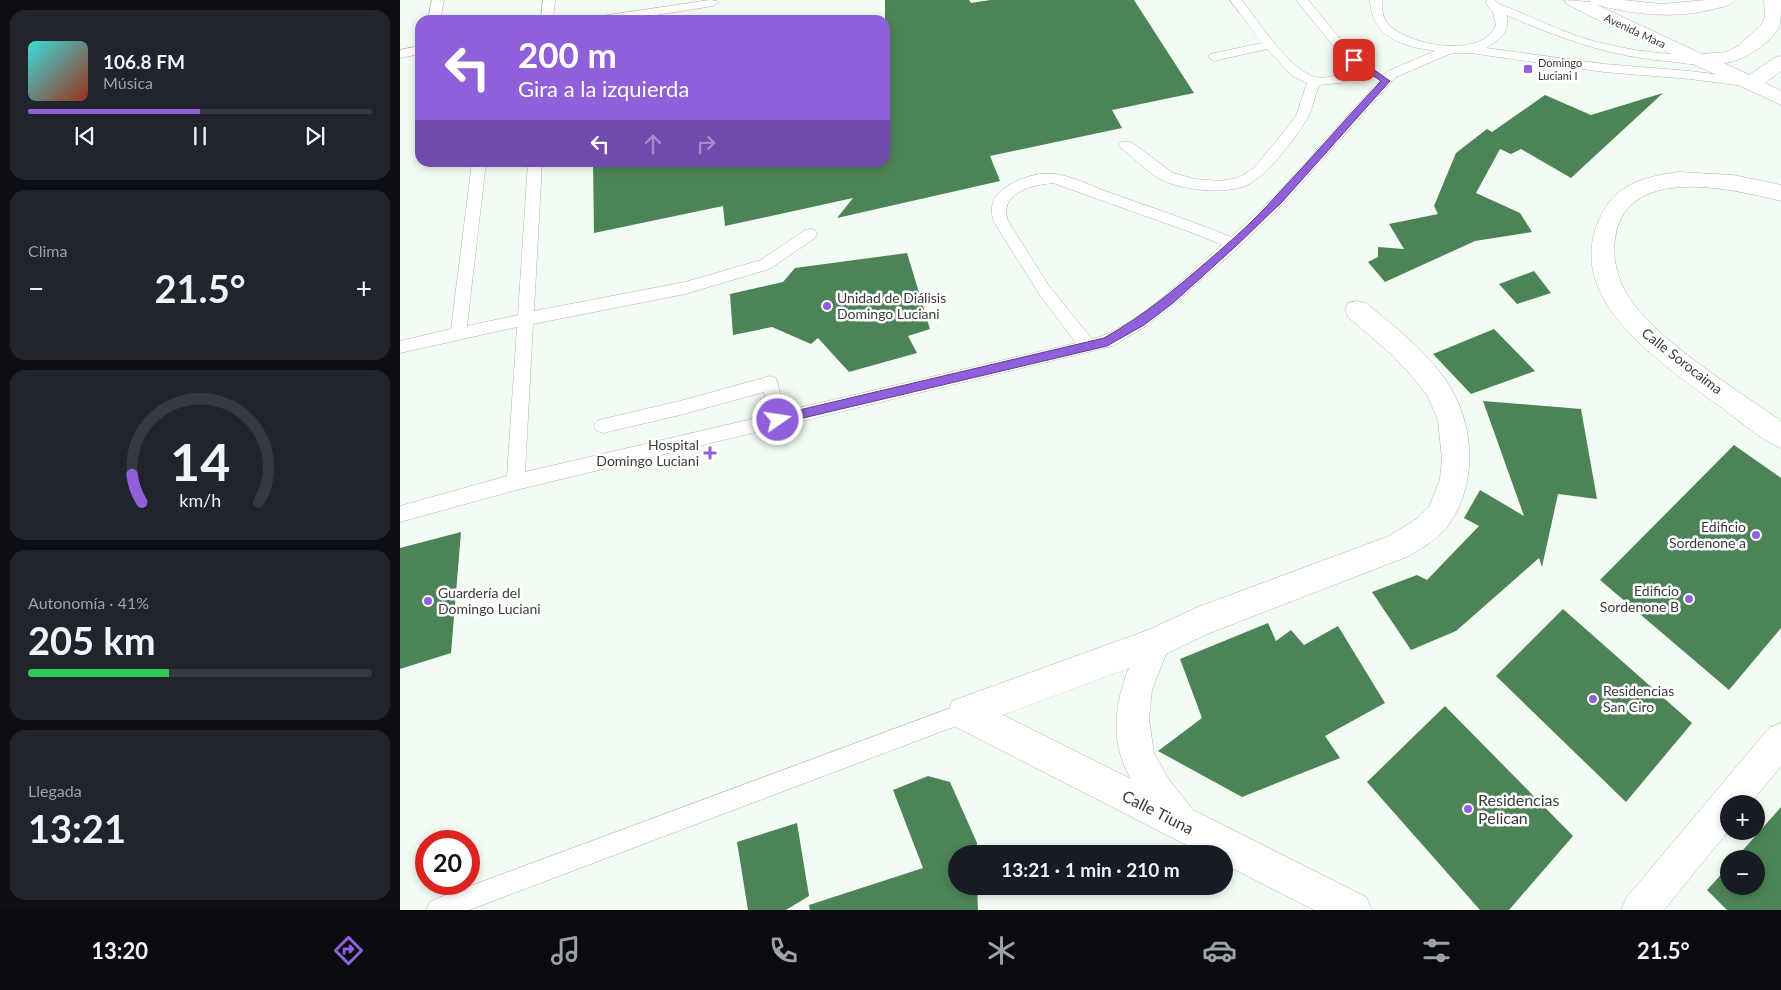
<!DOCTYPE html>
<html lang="es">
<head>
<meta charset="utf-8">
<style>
	:root { --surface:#171b24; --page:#20242c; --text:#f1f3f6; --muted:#9ea1a6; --line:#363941; --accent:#8f60d9 }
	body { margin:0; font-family:Lato,sans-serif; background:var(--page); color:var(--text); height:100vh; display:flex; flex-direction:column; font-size:19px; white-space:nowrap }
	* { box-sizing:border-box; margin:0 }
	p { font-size:16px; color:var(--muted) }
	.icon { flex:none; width:28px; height:28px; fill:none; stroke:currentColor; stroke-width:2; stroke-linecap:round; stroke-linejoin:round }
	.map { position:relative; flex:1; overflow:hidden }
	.side { display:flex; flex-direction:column; gap:10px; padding:10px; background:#0d0f14; width:400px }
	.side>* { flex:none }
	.hud { position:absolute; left:15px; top:15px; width:475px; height:152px; border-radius:15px; box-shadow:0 2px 8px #0003; background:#8f60d9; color:#fff; overflow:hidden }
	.controls { position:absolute; left:1320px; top:795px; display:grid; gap:10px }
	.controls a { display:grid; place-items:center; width:45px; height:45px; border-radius:50%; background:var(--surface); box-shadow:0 2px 8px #0003; font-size:25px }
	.speed { position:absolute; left:15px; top:830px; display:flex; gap:10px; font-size:25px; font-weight:700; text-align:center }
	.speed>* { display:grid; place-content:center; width:65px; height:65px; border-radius:50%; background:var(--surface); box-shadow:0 2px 8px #0003; line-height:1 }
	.speed .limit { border:8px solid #d22; background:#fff; color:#111 }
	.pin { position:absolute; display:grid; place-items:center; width:42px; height:42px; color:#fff; margin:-21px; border-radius:10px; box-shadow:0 2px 8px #0006 }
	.me { position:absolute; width:55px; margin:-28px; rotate:77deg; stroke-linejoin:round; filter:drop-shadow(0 0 4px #0008) }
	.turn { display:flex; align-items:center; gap:18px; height:105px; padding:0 20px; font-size:22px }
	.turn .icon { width:65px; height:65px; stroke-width:2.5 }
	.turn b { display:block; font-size:35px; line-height:42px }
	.lanes { display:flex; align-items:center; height:48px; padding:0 20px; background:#0003; justify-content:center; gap:25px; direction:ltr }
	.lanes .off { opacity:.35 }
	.big { font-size:38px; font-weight:700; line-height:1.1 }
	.side .tile { flex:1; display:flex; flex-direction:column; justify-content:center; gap:8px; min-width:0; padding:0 18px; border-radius:15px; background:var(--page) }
	.side .dial { align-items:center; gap:0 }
	.dial svg { height:130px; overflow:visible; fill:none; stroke:var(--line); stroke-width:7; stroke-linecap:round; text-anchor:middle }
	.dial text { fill:var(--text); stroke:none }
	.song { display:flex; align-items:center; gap:15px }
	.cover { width:60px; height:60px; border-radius:8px; background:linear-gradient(135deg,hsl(180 70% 55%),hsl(10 70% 35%)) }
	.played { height:5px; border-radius:2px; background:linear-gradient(90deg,var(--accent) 50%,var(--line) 50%) }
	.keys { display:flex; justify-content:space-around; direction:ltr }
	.heat { display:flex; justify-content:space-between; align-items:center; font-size:28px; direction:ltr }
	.charge { height:8px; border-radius:4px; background:linear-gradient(90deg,#34c759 41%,var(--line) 0) }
	.trip { position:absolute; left:548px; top:845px; width:285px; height:50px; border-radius:25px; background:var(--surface); box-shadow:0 2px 8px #0003; font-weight:700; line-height:50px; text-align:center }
	.menu { display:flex; height:80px; justify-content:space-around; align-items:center; background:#090b0e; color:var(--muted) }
	.menu .icon { width:35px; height:35px }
	.menu .current { color:var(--accent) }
	.menu b { font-size:22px; color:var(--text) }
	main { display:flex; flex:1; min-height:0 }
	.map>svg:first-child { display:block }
	.building { fill:#4d8457 }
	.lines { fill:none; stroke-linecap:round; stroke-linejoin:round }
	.lane-casing { stroke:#aeb7af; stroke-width:1 }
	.street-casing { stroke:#aeb7af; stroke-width:1 }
	.lane { fill:#fff; fill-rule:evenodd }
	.street { fill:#fff; fill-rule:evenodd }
	.route { fill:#8f60d9; stroke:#5d3e8d }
	.poi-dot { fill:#8f60d9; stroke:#fff; stroke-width:2 }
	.labels { text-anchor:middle; stroke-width:5; stroke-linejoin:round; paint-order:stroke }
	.far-street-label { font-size:11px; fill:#393c39; stroke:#fff }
	.far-poi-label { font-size:11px; fill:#393c39; stroke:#fff; text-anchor:start }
	.poi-label { font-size:14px; fill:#393c39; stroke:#fff; text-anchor:start }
	.street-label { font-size:14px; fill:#393c39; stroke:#fff }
	.near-poi-label { font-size:16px; fill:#393c39; stroke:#fff; text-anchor:start }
	.near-street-label { font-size:16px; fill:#393c39; stroke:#fff }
</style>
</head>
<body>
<main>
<section class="side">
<div class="tile">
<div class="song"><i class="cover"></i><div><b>106.8 FM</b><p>Música</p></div></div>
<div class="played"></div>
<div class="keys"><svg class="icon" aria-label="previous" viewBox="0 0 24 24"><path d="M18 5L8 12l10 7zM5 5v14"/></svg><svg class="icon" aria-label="pause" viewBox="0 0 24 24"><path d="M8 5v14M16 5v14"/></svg><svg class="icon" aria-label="next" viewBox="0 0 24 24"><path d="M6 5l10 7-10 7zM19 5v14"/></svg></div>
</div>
<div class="tile"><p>Clima</p>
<div class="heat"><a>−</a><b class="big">21.5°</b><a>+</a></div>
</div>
<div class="tile dial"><svg viewBox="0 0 100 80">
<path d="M14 69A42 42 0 1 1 86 69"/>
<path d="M14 69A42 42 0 0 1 8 52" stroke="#8f60d9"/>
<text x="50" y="56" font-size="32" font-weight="700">14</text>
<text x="50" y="72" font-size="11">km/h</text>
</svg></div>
<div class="tile"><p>Autonomía · 41%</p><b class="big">205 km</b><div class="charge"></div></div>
<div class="tile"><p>Llegada</p><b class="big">13:21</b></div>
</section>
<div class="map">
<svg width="1381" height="910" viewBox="0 0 1381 910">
	<rect width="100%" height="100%" fill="#f2fcf3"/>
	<path class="building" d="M485,0H569L571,3L590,0H734L794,93L712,110L722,128L590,156L600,181L437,218L453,198L325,226L323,206L194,233L193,162H485Z
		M1263,93L1171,178L1121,149L1111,154L1100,149L1076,193L1120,213L1132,232L1075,241L985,282L968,262L978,257V247L1004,249L989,224L1038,214L1034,206L1056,153L1087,129L1092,132L1145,95L1191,115Z
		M507,253L530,329L508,336L517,353L449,372L418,338L411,344L372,327L333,335L330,294L383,282L395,268Z
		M1134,271L1151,293L1117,304L1099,284Z
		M1094,329L1135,371L1071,394L1033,354Z
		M1083,401L1181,409L1197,499L1158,494L1142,567L1139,558L1056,631L1011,650L972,592L1017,575L1027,580L1079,526L1064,518L1080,490L1124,516Z
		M1334,445L1381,478V628L1329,690L1200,580Z
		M61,532L51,653L0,669V548Z
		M1163,609L1292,723L1226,802L1096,676Z
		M868,623L876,641L891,630L904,645L938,626L985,703L925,736L940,758L842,797L758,751L802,718L780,659Z
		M1045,706L1173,836L1109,910H1080L967,782Z
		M528,776L550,782L577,843V854H556V886H577L578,910H410L409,905L523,868L493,790Z
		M1381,807V910H1327L1307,890L1329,866V886H1356V859H1335Z
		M397,823L409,896L386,910H348L337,842Z"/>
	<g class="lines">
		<g class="lane-casing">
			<path id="lane" d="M32,0H44L40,20H28Z
				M143,0H155L153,20H141Z
				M310,0L317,1L319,3L313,6L225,20H196L202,16Z
				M830,0H842C857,20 892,73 916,77C930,80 944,72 956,67L940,54L896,0H908L948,48L978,73L972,77L964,73L940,83L919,85C915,95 913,108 908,117C897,137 867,176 847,185C826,195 785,190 764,181C750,175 734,158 721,148L719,145L721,142H731L773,173L795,179L819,181L838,178L854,168L886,129L896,116L907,83L892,76L867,49L814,61L808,57L810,54L862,43Z
				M970,0H982C982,9 982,18 989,25C1010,46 1083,59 1096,25L1093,12L1085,2L1087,0H1095L1099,4C1126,14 1151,27 1177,36C1216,49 1257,54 1298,56L1304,60C1298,67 1284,63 1275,62C1211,57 1165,40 1106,15C1112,31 1098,41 1086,48L1204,64L1290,71L1351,79L1357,83L1351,87L1290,79L1204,72L1070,53H1052L996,77L884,203L838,248L774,304L746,326L713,346L116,490L0,522V506L107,476L117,327L0,353V341L51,329L72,162H86L67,326L118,315L128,162H142L134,311L285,282L361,260L405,230L410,229L415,230L417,234L415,238L371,268L366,270L285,294L133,324L125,472L369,415L364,392L280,415L203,433L197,431L194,426L197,421L203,419L280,401L370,376L376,378L385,411L676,343L639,294L594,222C590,210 591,200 601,191C613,180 639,171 655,174C671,176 690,185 705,191C747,206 790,220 831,237L874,197L988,71L1035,51C1002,46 972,38 970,0ZM653,183L793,233L822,245C788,274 735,329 692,339L649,286L608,221C598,193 632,185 653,183Z
				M20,46V54L0,58V50Z
				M564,703L571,706L574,713L571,720L564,723L69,910H26L30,902L38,898Z"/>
		</g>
		<g class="street-casing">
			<path id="street" d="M1164,0L1190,2L1189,0H1222L1262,4L1307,0H1335C1331,6 1321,7 1314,9C1275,19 1236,15 1197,5L1302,54L1327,52L1338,46L1361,25L1365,17L1364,0H1381C1381,7 1381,17 1380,24C1374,42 1342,62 1324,63L1349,75L1374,58L1381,56V71L1365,83L1381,91V105L1192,17L1167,4Z
				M1279,172L1333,175L1381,185V201C1332,189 1225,163 1215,239C1212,262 1219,285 1233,303C1266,347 1335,388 1381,421V448C1358,439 1338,419 1318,405C1263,364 1163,301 1199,220C1214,184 1243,177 1279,172Z
				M957,301L966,303C994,326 1024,349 1045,379C1074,421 1079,479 1050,523C1041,538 1024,546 1009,556L807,634L766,654L752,690L749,719L754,754L770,781L793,810L966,897L972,910H914L824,864V854H804L552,725L548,713L552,701L748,630L798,607L989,536L1018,518L1030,505L1040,479L1042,459L1038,420L1027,395L1009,373L990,353L948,317L945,310L948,303ZM729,668C714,704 710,744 731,779L603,715Z
				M1381,723V766L1350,804H1329V830L1264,910H1221L1227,897L1369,728Z"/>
		</g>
		<use href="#lane" class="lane"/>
		<use href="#street" class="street"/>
	</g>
	<path class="route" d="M951,58H957L990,81L882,202L836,246L773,303L744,325L707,346L378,424L374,423L372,420L374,416L378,415L704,338C745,315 775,289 810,259C833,239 856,219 876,196C912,158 945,119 981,81L951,61Z"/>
	<g class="poi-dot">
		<rect x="1123" y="64" width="10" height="10" rx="2.5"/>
		<circle cx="427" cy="306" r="5"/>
		<path d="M307.5 445.5h5v5h5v5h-5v5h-5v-5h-5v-5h5z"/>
		<circle cx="1356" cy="535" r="5"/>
		<circle cx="1289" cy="599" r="5"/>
		<circle cx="28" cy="601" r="5"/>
		<circle cx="1193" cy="699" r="5"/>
		<circle cx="1068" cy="809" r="5"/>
	</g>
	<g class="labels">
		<g class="far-street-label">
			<text transform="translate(1235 31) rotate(25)" y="4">Avenida Mara</text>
		</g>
		<g class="far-poi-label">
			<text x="1138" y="67">Domingo<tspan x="1138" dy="13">Luciani I</tspan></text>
		</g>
		<g class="poi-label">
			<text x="437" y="303">Unidad de Diálisis<tspan x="437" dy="16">Domingo Luciani</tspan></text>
			<text x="299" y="450" text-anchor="end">Hospital<tspan x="299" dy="16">Domingo Luciani</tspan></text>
			<text x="1346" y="532" text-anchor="end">Edificio<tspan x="1346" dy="16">Sordenone a</tspan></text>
			<text x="1279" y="596" text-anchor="end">Edificio<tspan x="1279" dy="16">Sordenone B</tspan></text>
			<text x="38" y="598">Guardería del<tspan x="38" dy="16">Domingo Luciani</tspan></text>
			<text x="1203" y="696">Residencias<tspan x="1203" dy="16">San Ciro</tspan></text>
		</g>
		<g class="street-label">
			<text transform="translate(1282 361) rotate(38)" y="5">Calle Sorocaima</text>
		</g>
		<g class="near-poi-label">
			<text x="1078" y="806">Residencias<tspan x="1078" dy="18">Pelican</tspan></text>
		</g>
		<g class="near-street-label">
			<text transform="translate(758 812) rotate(27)" y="6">Calle Tiuna</text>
		</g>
	</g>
</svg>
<div class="controls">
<a>+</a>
<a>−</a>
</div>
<div class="speed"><div class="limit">20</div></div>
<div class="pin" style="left:954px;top:60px;background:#d93025"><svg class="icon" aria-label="arrive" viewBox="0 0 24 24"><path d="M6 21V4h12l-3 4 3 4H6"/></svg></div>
<svg class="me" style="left:378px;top:420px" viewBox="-20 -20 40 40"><circle r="17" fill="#8f60d9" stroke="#fff" stroke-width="3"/><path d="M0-11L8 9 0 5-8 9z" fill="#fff"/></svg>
<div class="trip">13:21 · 1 min · 210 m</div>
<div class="hud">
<div class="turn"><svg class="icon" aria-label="left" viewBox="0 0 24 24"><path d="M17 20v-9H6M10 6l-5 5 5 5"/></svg><div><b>200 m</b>Gira a la izquierda</div></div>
<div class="lanes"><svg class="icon" aria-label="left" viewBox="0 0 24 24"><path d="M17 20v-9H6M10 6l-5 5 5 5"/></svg><svg class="icon off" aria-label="ahead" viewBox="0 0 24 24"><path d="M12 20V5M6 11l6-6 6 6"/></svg><svg class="icon off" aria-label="right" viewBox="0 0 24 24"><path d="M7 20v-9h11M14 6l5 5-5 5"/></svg></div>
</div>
</div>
</main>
<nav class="menu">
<b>13:20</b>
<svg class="icon current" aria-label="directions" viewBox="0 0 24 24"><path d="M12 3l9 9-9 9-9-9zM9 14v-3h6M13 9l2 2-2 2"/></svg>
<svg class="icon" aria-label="music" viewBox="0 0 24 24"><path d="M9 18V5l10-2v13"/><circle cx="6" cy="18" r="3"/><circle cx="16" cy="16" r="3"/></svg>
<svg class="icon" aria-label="phone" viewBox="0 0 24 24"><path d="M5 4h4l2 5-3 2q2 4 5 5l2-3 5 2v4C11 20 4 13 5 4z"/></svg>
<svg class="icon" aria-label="climate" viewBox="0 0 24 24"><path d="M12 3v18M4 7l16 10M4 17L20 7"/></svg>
<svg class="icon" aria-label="car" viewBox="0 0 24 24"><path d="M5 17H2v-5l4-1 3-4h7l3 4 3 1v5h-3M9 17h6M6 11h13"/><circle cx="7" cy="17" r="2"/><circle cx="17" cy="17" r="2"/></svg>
<svg class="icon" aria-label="filters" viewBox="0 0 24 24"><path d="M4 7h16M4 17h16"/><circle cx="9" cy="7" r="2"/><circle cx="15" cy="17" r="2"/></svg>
<b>21.5°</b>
</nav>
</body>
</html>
